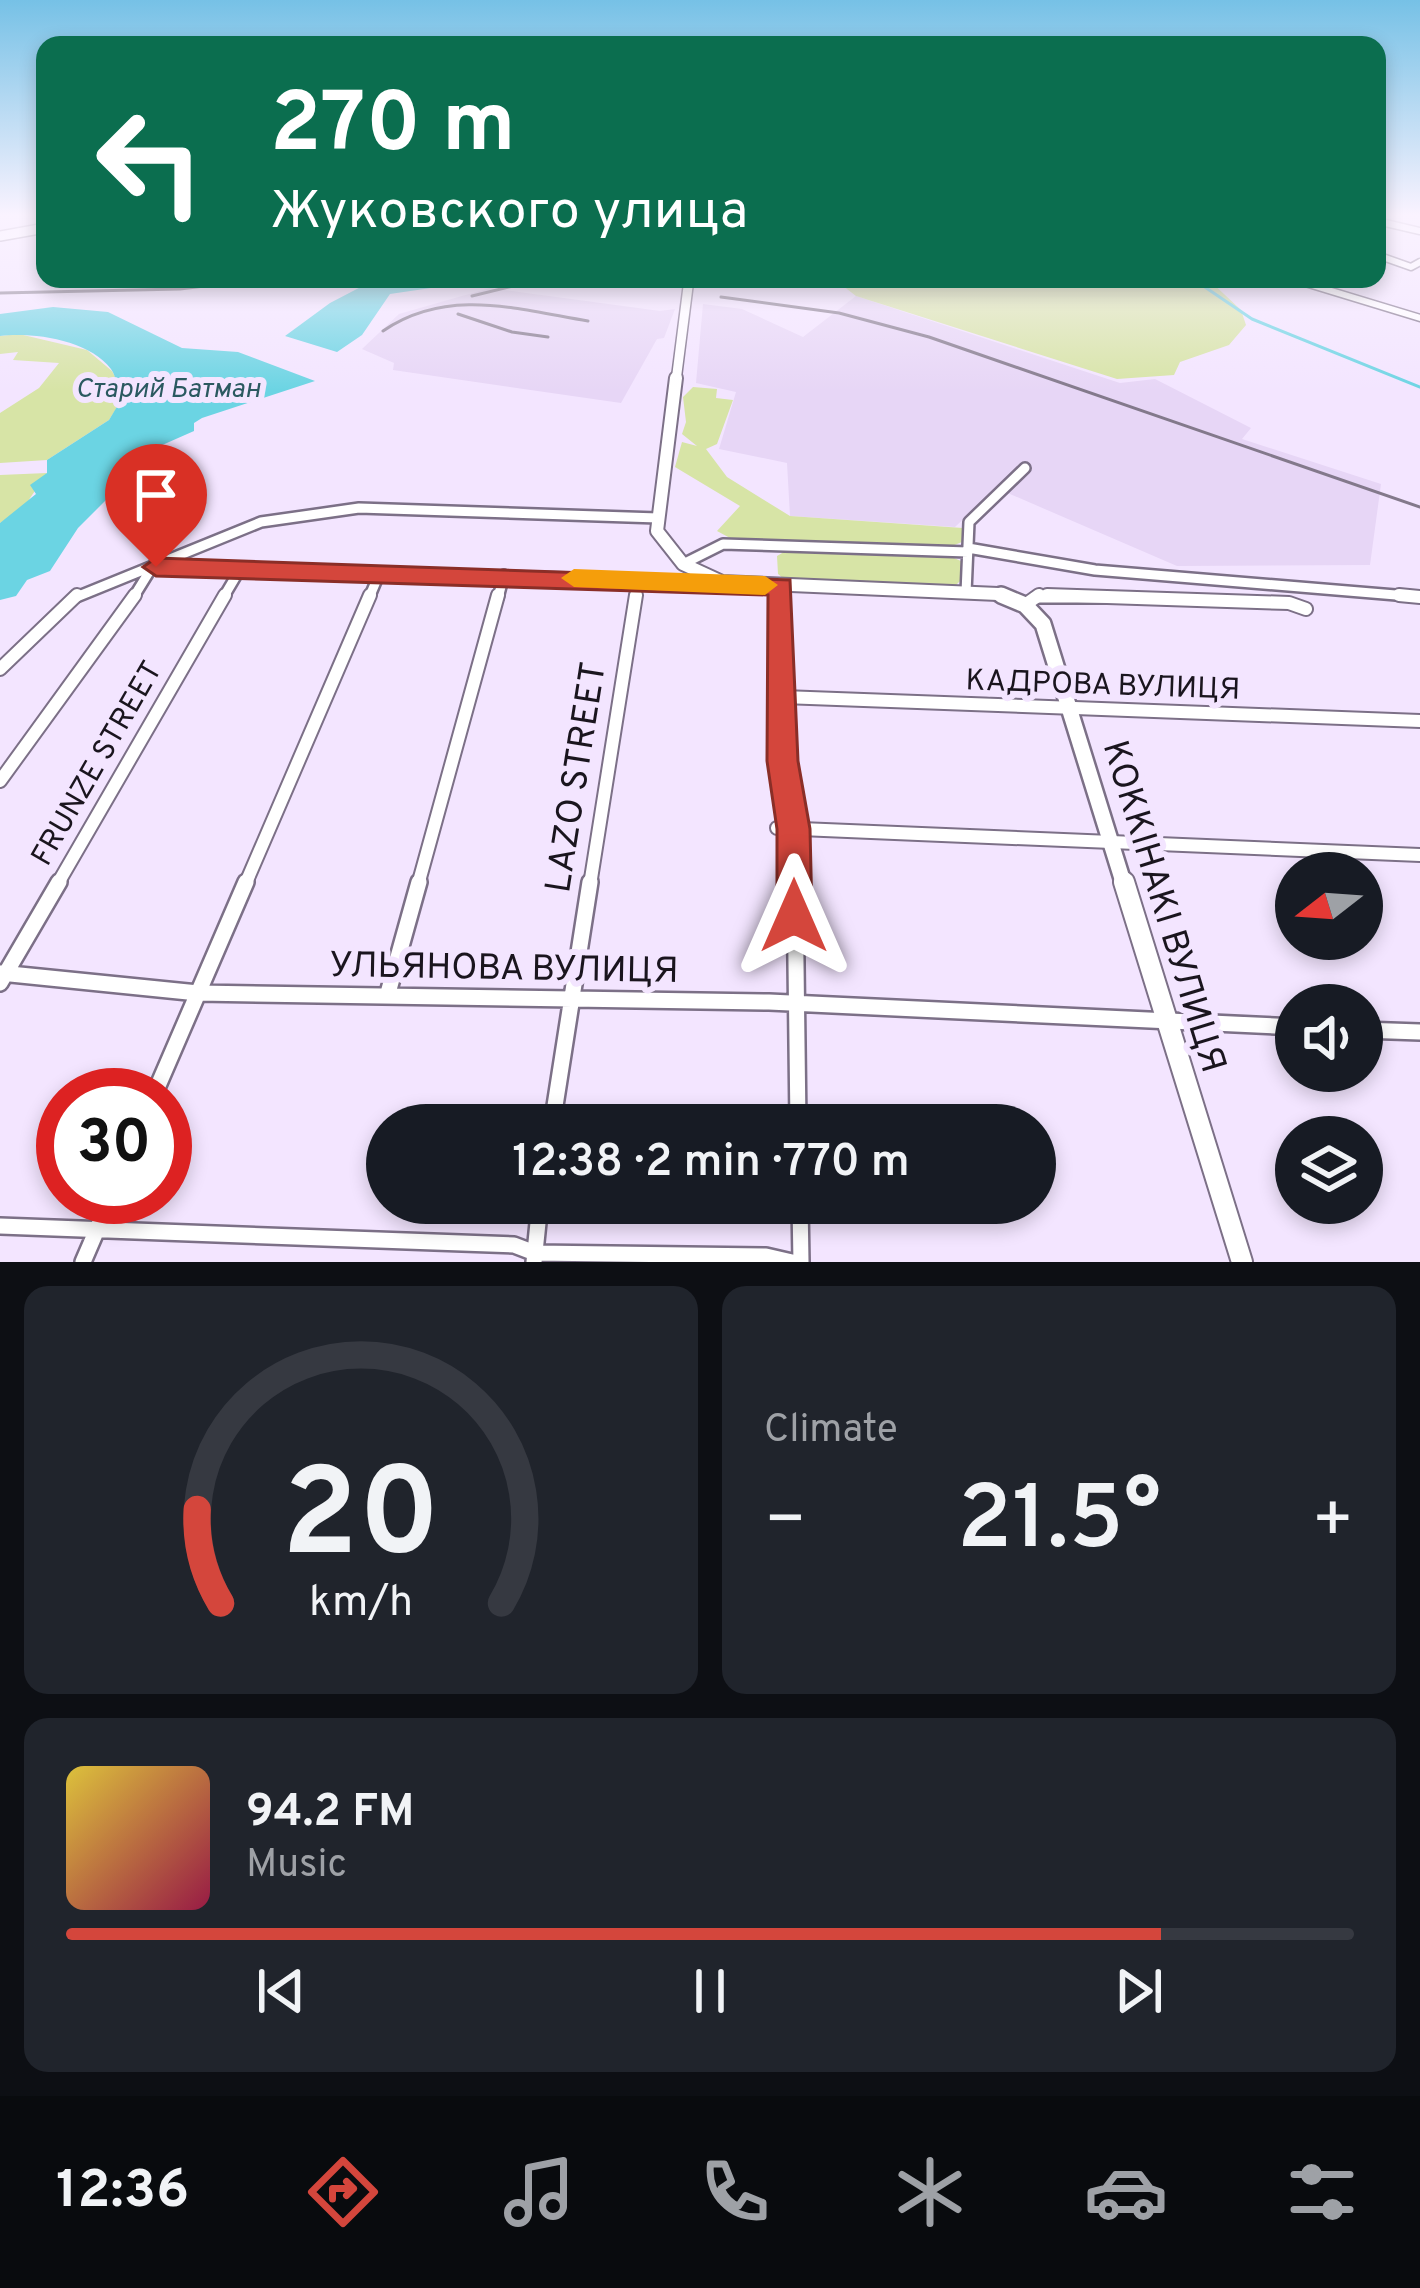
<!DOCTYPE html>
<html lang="en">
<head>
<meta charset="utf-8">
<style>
	:root { --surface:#171b24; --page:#20242c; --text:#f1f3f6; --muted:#9ea1a6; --line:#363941; --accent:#d4463c }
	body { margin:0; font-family:Overpass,sans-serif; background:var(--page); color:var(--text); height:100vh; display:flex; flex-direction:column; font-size:45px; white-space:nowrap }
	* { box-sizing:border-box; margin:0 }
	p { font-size:39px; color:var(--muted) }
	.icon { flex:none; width:66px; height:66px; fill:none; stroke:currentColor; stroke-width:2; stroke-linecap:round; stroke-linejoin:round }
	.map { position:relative; height:1262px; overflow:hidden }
	.panel { display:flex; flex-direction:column; gap:24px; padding:24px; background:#0d0f14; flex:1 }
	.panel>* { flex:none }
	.top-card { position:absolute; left:36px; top:36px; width:1350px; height:252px; border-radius:24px; box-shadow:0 6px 18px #0003; background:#0b6e4f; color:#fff; overflow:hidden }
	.needle { width:78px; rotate:253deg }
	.buttons { position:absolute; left:1275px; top:852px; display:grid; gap:24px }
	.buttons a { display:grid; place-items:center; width:108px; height:108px; border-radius:50%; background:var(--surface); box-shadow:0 6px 18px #0003; font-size:60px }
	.speed { position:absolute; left:36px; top:1068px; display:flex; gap:24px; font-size:60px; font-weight:700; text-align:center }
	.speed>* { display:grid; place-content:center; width:156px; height:156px; border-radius:50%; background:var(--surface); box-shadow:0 6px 18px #0003; line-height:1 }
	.speed .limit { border:18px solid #d22; background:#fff; color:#111 }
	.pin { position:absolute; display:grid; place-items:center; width:102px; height:102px; color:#fff; margin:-123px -51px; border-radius:50% 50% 50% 0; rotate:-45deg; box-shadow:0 0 12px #0007 }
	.pin .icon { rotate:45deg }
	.me { position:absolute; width:132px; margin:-66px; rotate:0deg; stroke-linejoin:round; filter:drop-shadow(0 0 9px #0008) }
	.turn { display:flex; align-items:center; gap:42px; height:252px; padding:0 36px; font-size:54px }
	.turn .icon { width:156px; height:156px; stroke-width:2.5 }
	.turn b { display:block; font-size:84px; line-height:102px }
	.big { font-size:90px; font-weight:600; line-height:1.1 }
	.panel .widget { flex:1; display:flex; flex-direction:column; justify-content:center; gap:18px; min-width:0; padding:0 42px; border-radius:24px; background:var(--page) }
	.panel .dial { align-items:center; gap:0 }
	.dial svg { height:312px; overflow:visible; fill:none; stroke:var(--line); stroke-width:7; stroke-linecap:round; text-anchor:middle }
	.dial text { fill:var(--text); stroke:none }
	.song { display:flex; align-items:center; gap:36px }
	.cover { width:144px; height:144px; border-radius:18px; background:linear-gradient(135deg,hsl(50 70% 55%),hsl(340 70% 35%)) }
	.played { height:12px; border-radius:6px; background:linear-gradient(90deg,var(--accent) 85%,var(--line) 85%) }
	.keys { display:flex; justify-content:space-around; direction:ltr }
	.heat { display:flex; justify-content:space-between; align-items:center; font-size:66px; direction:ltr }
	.panel .tiles { flex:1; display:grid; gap:24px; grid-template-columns:1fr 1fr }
	.widget:last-child { grid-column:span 2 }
	.trip { position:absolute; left:366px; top:1104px; width:690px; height:120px; border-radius:60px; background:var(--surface); box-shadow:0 6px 18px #0003; font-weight:600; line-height:120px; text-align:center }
	.tab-bar { display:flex; height:192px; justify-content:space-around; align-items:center; background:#090b0e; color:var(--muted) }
	.tab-bar .icon { width:84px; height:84px }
	.tab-bar .current { color:var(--accent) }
	.tab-bar b { font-size:54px; color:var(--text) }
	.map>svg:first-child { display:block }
	.built { fill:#e7d6f6 }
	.green { fill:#d7e4a6 }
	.water { fill:#6bd4e3 }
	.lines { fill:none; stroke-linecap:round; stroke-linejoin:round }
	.stream { stroke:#6bd4e3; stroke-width:3 }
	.street-far3-casing { stroke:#7c7087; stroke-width:9 }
	.street-far2-casing { stroke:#7c7087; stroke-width:14 }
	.street-far1-casing { stroke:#7c7087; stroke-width:16 }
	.street-casing { stroke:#7c7087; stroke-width:20 }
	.secondary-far3-casing { stroke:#7c7087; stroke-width:12 }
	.secondary-far2-casing { stroke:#7c7087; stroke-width:16 }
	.secondary-far1-casing { stroke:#7c7087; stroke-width:20 }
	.secondary-casing { stroke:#7c7087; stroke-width:24 }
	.street-far3 { stroke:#fff; stroke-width:6 }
	.street-far2 { stroke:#fff; stroke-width:9 }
	.street-far1 { stroke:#fff; stroke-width:12 }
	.street { stroke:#fff; stroke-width:15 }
	.secondary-far3 { stroke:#fff; stroke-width:9 }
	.secondary-far2 { stroke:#fff; stroke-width:12 }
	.secondary-far1 { stroke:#fff; stroke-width:15 }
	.secondary { stroke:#fff; stroke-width:20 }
	.rail { stroke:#83798b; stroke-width:3 }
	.route { fill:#d4463c; stroke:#8a2e27; stroke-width:3 }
	.slow { fill:#f59e0b }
	.labels { text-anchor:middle; stroke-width:12; stroke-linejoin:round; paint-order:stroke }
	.far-water-label { font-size:27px; font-style:italic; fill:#2b5960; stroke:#f3e5ff }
	.street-label { font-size:30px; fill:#1a151e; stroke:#f3e5ff }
	.near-street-label { font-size:36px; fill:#1a151e; stroke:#f3e5ff }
</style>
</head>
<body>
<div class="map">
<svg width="1420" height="1262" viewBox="0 0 1420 1262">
	<rect width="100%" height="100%" fill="#f3e5ff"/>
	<path class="built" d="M490,288L660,311L675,309L664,338L657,339L621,403L393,370L394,363L362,349L399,314Z
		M856,296L1120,383L1155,379L1251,428L1242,439L1381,484L1370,565L1177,566L996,488L955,527L790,516L787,463L719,449L736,392L696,383L703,304L742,309L803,337Z"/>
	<path class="green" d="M834,279H1208L1241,310L1246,325L1229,345L1180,362L1174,375L1117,379L856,296Z
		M19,334L87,350L112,371L125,395L109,420L47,460L0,463V413L39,388L59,363L13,360L18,352L0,354V336Z
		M693,387L717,389L716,398L733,400L717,444L706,449L727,477L790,516L963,528L962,542L947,548L730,538L717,531L740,506L675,467L682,442L697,446L682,434L686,422L683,397Z
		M47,473L24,507L0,523V475Z
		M789,549L943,553L963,562L961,580L954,587L784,579L778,574L777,556Z"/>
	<path class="water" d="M376,279H492L390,294L362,335L337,352L285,336L330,303Z
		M53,307L108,312L182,348L238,352L315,381L202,418L194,423V431L160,446L78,528L50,571L27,580L16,596L0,600V523L36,494L30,485L47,473V460L109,420L124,395C116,387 117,378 111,369C89,340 34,332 0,336V314Z"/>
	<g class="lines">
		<path class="stream" d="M1193,279L1252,319L1420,387"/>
		<g class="street-far3-casing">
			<path id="street-far3" d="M1377,221L1420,231
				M1377,255L1411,267L1420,262
				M1292,279L1420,318"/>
		</g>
		<g class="street-far2-casing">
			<path id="street-far2" d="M968,548L1095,570L1420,597
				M683,564L723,544L968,552
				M156,567L719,582
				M781,587V598
				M966,593L969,522L1025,468
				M74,598L261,522L359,508L658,518
				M133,598L154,564
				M223,598L239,571
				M369,598L380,572
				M498,598L504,575
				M635,598L638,581
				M1034,598H1141"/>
		</g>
		<g class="street-far1-casing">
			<path id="street-far1" d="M781,595L782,761L794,829L795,885
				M1047,595L1289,603L1306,609
				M1399,595L1420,597
				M1025,605L1039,595
				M0,669L77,595
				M783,697L1420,721
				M0,781L135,595
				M777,828L1420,855
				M57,885L225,595
				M245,885L370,595
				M418,885L498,595
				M590,885L636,595"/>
		</g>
		<g class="street-casing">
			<path id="street" d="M795,882L798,1125
				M0,973L198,993L769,1002L1296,1027
				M0,983L59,882
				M388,993L419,882
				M1362,1030L1420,1032
				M154,1095L246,882
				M552,1125L590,882
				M800,1203L801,1262
				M0,1226L514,1245L535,1253L766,1256L792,1262
				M83,1262L111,1197
				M534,1262L540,1203"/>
		</g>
		<g class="secondary-far3-casing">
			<path id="secondary-far3" d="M0,236L45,228
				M676,381L689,279"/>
		</g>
		<g class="secondary-far2-casing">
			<path id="secondary-far2" d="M676,378L657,531L683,564L722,582L998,594L1008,598"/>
		</g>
		<g class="secondary-far1-casing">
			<path id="secondary-far1" d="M1001,595L1025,605L1043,624L1124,885"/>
		</g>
		<g class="secondary-casing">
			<path id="secondary" d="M1124,882L1242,1262"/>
		</g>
		<use href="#street-far3" class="street-far3"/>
		<use href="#street-far2" class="street-far2"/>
		<use href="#street-far1" class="street-far1"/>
		<use href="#street" class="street"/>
		<use href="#secondary-far3" class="secondary-far3"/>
		<use href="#secondary-far2" class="secondary-far2"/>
		<use href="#secondary-far1" class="secondary-far1"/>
		<use href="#secondary" class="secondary"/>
		<path class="rail" d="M0,293L180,289L262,279
			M472,296L542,279
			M721,297L839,313L929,337L1420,507
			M458,314L512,332L548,337
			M383,331C447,287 517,309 588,321"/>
	</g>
	<linearGradient id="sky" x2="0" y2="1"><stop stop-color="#76c1e6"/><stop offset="0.55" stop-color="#faf3ff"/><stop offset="1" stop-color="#faf3ff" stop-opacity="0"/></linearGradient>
	<rect width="1420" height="391" fill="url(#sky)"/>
	<path class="route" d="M156,558L790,580L798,761L810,829L812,916L807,929L794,934L782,929L777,916V829L767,761L768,595L156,576L143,567Z"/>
	<path class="slow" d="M574,569L765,576L778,585L765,595L574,587L561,578Z"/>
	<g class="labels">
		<g class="far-water-label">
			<text x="168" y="397">Старий Батман</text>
		</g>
		<g class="street-label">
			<text transform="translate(1103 684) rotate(2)" y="10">КАДРОВА ВУЛИЦЯ</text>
			<text transform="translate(96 763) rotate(-60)" y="10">FRUNZE STREET</text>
		</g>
		<g class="near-street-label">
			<text transform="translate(574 777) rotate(-81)" y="13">LAZO STREET</text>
			<text transform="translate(1166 906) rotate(73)" y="13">КОККІНАКІ ВУЛИЦЯ</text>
			<text transform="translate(504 966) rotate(1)" y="13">УЛЬЯНОВА ВУЛИЦЯ</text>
		</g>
	</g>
</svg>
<div class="buttons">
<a><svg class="needle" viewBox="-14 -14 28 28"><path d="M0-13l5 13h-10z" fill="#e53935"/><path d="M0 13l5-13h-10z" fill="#9ea1a6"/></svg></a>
<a><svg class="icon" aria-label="sound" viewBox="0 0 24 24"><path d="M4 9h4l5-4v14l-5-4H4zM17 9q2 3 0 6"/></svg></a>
<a><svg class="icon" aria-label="layers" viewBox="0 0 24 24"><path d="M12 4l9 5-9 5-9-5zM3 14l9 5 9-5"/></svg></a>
</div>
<div class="speed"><div class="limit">30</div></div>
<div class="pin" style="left:156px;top:567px;background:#d93025"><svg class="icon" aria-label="arrive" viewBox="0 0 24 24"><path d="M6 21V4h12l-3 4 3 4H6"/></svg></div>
<svg class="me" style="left:794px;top:916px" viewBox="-20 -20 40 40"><path d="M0-17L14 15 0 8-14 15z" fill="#d4463c" stroke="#fff" stroke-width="4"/></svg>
<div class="trip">12:38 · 2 min · 770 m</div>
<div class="top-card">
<div class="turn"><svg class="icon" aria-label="left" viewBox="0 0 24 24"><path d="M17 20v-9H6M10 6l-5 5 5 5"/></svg><div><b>270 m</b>Жуковского улица</div></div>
</div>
</div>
<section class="panel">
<div class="tiles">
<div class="widget dial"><svg viewBox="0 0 100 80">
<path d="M14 69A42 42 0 1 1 86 69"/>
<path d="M14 69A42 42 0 0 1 8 45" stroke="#d4463c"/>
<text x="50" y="56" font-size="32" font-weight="700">20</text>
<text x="50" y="72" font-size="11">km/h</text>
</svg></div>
<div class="widget"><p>Climate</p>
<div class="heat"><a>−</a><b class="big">21.5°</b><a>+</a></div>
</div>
<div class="widget">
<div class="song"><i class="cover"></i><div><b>94.2 FM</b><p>Music</p></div></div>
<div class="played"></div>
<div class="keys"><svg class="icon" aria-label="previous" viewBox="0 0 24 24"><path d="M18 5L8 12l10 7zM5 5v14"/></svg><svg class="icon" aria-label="pause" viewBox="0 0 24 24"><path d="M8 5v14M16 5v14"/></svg><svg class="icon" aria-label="next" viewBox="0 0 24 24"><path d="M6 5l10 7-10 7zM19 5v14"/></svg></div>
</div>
</div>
</section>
<nav class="tab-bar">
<b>12:36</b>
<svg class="icon current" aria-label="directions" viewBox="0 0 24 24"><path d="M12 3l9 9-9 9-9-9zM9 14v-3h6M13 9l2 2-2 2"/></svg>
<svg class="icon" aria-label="music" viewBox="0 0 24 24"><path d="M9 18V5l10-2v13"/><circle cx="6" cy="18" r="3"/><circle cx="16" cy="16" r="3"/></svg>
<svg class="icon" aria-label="phone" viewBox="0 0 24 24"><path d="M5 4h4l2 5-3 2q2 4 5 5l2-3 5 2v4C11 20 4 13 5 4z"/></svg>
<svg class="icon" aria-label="climate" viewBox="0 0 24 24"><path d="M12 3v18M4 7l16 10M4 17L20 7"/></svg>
<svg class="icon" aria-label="car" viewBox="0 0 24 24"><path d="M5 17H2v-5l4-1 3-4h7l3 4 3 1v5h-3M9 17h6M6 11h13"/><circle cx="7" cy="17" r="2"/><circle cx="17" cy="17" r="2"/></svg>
<svg class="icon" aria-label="filters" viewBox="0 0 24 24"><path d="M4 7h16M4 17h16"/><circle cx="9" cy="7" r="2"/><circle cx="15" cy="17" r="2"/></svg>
</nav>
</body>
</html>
